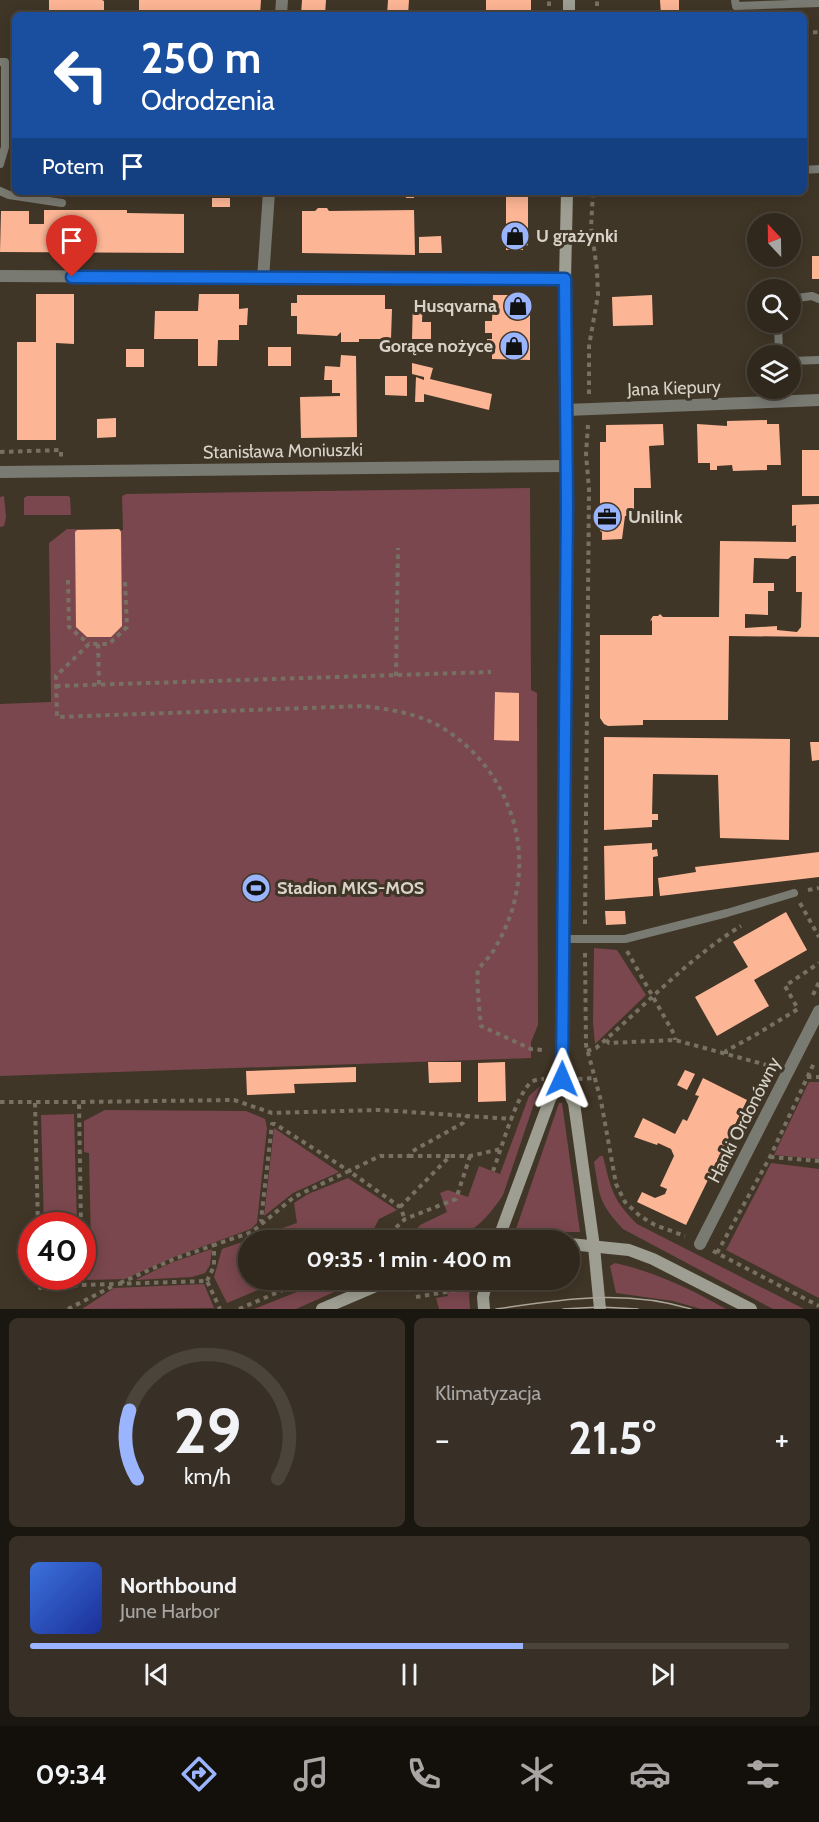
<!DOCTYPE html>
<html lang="pl">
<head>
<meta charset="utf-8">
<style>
	:root { --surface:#30281d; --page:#383026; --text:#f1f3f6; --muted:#a8a6a4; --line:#4b443b; --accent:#9ab5fd }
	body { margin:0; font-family:Cabin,sans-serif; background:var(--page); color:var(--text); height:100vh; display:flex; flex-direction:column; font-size:22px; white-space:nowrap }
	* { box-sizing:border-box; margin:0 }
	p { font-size:20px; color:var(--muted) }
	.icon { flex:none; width:33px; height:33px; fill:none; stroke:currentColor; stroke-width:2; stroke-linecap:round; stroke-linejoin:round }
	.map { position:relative; height:1309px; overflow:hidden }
	.side { display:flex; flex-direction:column; gap:9px; padding:9px; background:#1a1610; flex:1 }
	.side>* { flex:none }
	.hud { position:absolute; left:12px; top:12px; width:795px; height:183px; border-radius:9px; box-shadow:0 3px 15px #0003,0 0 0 2px var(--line); background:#1a4fa0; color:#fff; overflow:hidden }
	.needle { width:39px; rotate:338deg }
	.controls { position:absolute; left:747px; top:213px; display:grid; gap:12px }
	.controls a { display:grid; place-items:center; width:54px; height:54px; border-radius:50%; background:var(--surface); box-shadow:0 3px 15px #0003,0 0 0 2px var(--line); font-size:30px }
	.speed { position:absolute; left:18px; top:1212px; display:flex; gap:12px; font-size:30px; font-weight:700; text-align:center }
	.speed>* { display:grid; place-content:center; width:78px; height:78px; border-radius:50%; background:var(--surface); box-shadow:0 3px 15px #0003,0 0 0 2px var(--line); line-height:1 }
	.speed .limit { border:9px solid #d22; background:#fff; color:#111 }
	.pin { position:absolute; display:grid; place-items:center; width:51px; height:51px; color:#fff; margin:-62px -26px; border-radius:50% 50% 50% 0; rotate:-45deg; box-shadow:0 0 6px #0007 }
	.pin .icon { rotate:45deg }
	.me { position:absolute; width:66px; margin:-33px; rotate:1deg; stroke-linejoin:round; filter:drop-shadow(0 0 4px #0008) }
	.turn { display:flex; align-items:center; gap:21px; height:126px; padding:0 30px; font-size:27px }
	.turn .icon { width:78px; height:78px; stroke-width:2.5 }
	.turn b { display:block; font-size:42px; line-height:51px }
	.then { display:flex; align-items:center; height:57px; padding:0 30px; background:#0003; gap:12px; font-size:22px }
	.big { font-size:45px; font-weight:700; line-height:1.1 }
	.side .card { flex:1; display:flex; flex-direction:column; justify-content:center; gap:9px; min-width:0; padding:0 21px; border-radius:9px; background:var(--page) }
	.side .dial { align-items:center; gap:0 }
	.dial svg { height:156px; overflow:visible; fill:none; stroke:var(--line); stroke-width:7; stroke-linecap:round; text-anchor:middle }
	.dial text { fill:var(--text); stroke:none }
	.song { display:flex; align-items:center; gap:18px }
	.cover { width:72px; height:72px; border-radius:9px; background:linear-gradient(135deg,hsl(220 70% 55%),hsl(230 70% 35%)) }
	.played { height:6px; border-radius:3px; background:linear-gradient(90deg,var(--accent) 65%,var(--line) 65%) }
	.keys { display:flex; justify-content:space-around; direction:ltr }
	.heat { display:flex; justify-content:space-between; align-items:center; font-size:33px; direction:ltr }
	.side .tiles { flex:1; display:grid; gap:9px; grid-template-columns:1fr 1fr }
	.card:last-child { grid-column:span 2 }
	.trip { position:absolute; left:238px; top:1230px; width:342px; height:60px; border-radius:30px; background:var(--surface); box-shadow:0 3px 15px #0003,0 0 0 2px var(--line); font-weight:700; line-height:60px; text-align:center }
	.dock { display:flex; height:96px; justify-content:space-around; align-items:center; background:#13100c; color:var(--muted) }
	.dock .icon { width:42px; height:42px }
	.dock .on { color:var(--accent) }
	.dock b { font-size:27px; color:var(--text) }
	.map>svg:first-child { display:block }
	.green { fill:#7a474e }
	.building { fill:#fcb595; fill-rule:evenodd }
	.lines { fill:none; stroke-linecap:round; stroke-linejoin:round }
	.path { stroke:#787063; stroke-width:4; stroke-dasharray:4.5 4.5; stroke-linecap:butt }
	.lane { stroke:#797a72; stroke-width:8 }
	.street { stroke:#797a72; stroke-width:12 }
	.secondary { stroke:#9e9f92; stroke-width:12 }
	.tram { stroke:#ada59a; stroke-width:1.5 }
	.route-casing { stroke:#114b97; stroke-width:15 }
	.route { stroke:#1a73e8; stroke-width:10 }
	.labels { text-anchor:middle; stroke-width:6; stroke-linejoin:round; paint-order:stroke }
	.poi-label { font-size:18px; font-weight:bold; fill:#d8d2c8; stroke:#403627; text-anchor:start }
	.street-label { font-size:18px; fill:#d8d2c8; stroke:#403627 }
</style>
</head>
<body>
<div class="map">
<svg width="819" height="1309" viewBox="0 0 819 1309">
	<rect width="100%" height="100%" fill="#403627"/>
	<path class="green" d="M530,488L531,690L537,693L538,1025L531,1042V1058L0,1076V704L51,702L49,543L67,529L123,530L122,496L126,494Z
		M4,496L6,517L4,526L0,527V497Z
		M27,496H68L70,497L71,515H24V498Z
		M594,948L617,950L646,995L595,1044L593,1023Z
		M809,1082H819V1159L774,1155Z
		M540,1086L503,1195C490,1215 471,1237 446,1240C434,1242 421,1241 408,1240L420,1225L447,1212L440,1193L448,1190L468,1197L479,1166L500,1174L529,1096Z
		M559,1103H562L580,1232H515Z
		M105,1110L246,1111L265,1119L267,1128L257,1223L251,1229L174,1257L125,1279L87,1280L86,1244H91L89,1153L84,1152V1121Z
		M74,1114L77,1225H44L41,1115Z
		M274,1128L339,1172L293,1193L264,1216Z
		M600,1156H603C611,1189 612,1199 637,1224L804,1309H773L623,1229C598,1202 600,1197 594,1162Z
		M771,1163L819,1169V1298L726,1250Z
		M348,1178L397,1210L379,1219L368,1240H249V1280H282L227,1303L214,1277L222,1249L297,1223L294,1203L308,1194Z
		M212,1249L210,1265L205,1273L192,1277L135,1280L173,1262Z
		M615,1263C655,1272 691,1289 726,1309H701L673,1301L616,1293L610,1266Z
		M45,1277H79V1281L45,1285Z
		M327,1280H361L296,1309H254Z
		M425,1280H473L469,1295L470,1309H439L436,1298L448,1296L445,1285L415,1290L414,1284Z
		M204,1284L214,1308L82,1309L114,1288Z"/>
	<path class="building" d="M49,0H102L104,1V15H49Z
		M139,0H261L260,15H139Z
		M302,0H326L325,15H301Z
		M388,0H409L408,15H387Z
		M486,0H531V15H486Z
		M660,0H679V15H661Z
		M405,192H414V198H406Z
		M506,192H528V245L523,247V250H506Z
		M212,198H230V207H212Z
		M318,208H327L329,211L414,210L415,255L302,253V211H315Z
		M44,210H127V213L184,214V253L0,252L1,211H29V224H44Z
		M441,236L442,253H419V237Z
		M812,256H819V279H812Z
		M36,294H74V344L56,343V440H17V342H36Z
		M199,294H239V309L248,308L247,325H239V340H218L217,366H198V339H154L155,311H198Z
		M297,295H385V309H392L391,339H359V342H341V332L337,336L297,334V316H291V303H297Z
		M493,295H524L530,302V360L492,359V344H487V339H492V333H485V321H492Z
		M652,295L653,325L613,326L612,297Z
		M413,299H423L422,322H431V339H412Z
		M268,347H291V366H268Z
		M126,349H144V367H126Z
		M341,355L356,356L357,437L301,438L300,397L340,396V393H332V380H324L325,366L340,367Z
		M412,363L433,368L430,379L492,394L489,410L424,394V402H415L416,377L424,380V377L412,374Z
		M385,376H407V396L385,395Z
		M116,418V437L97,438V419Z
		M767,420V424H779L781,465H767V470L733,471L732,465L717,466V470H710V463H698L697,424L727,426V421Z
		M663,424L664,445L649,446L651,488H634V516H625L622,539L602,540V532L600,531V442H606V425Z
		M802,450H819V496H802Z
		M819,504V637L729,636L728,720H643V725L608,726L604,724L600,718V635H652V620L650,621L653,616H658L660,614L663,617H719L720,541L796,542V525L792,526V505ZM792,556H796V592H802L801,627L797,632L777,630V626L745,628V614L768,615V591H774V583H753L754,558L788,559Z
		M119,529L121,532L122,626L111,637H87L76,627L75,532L77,530Z
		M495,692L519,693V741L494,740Z
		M604,737L790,739L789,840L720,838L718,775L653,774L652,814H658V820H652V827L604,830Z
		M810,742H819V760L812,761Z
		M652,843V850L657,849L658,856L653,857V896L605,900L604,846Z
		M819,852V877L660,896L658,878L696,872L695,867Z
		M605,911H625L626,924L606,925Z
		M786,912L807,950L754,980L769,1006L717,1036L695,997L748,967L733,942Z
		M428,1062H461V1082L429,1083Z
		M505,1062L506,1101L478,1102V1063Z
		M356,1067V1082L294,1084L295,1093L247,1095L246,1071Z
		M685,1070L695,1074L687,1090L677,1085Z
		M703,1078L747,1100L686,1225L637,1202L642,1192L655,1198L665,1194L667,1189L660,1186L674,1156L671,1149L658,1143L657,1145L634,1137L643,1118L675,1134L683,1119L687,1121L699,1096L695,1095Z"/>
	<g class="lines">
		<path class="path" d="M549,15V0
			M597,15V0
			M804,33L819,32
			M589,394V346L598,295L597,269L591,227L593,192
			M0,452L61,450V457
			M68,580L69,627L89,644
			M125,582L127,627L109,644H89L56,676L57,717L362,706C388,709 417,713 441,727C498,761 530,829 516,894C512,916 503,935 492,953C488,959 480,965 478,971C476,979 480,1016 481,1026L531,1049L542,1050
			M98,644L99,685
			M396,676L398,548
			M56,686L491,672
			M808,890L819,888
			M800,903L819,937
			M585,924L589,489L586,454L588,425
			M627,951L674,1034L675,1040
			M585,953L586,1045L601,1101L616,1184L625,1202L640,1216L655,1225L685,1236
			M813,995L819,982
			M606,1040L609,1043L675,1040L774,1067
			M587,1051L596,1048C644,1007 687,959 741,926
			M726,1054V1051L757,1034L798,1009L785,986L819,963
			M807,1077H819
			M578,1079L596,1078
			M0,1102H79
			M35,1103L38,1226
			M409,1156H450
			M770,1157L819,1161
			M493,1171C501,1150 515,1099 530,1083C534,1080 539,1079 544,1079
			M400,1207L450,1156H470L501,1149
			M263,1223L261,1220L272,1124H275L349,1171L380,1156H409L411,1152L463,1123L467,1116
			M81,1226L79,1102L234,1100L272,1113L380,1110L512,1119
			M383,1240L405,1219L456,1199L470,1156
			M713,1251L819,1306
			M717,1253L770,1157L815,1061
			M40,1276V1288L82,1285
			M82,1276V1285L207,1281L220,1309
			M207,1281L214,1266V1245L252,1232L294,1197L349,1171L400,1207L405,1219
			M120,1283L174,1259L214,1245
			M416,1297L457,1290
			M68,1309L113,1286
			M239,1309L306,1280"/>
		<path class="lane" d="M735,0L736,6L819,3
			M0,62H5V147L0,164
			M804,170L819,169
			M0,191L9,195L62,203
			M790,299L812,296L819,299
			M778,322L779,356
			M790,361L819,360
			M781,388V401
			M564,939H625L727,913L794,893"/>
		<path class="street" d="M281,15L282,0
			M0,276L565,279
			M263,279L269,192
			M566,410L819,400
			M0,472L567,466
			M700,1244L819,1011"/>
		<path class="secondary" d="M569,15V0
			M567,192L565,279L567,505L562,1079L574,1103L594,1247L600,1309
			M498,1240L550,1099L562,1079
			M570,1244L629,1250L653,1259L751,1309
			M322,1309L390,1280
			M484,1309L483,1297L487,1280"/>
		<path class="tram" d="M496,1309C562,1299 626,1289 691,1309
			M563,1309L600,1307L638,1309"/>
	</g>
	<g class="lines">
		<g class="route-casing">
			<path id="route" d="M72,277L565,279L567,505L562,1079"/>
		</g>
		<use href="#route" class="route"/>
	</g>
	<defs>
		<g id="shop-disc" transform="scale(1.5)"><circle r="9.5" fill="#9ab5fd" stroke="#403627"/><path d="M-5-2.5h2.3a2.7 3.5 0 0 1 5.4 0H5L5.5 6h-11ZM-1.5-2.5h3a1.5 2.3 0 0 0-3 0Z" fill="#111"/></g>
		<g id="office-disc" transform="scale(1.5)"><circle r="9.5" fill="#9ab5fd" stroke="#403627"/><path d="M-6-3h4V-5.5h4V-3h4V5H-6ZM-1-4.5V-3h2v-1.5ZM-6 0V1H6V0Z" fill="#111"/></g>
		<g id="stadium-disc" transform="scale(1.5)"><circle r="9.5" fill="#9ab5fd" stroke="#403627"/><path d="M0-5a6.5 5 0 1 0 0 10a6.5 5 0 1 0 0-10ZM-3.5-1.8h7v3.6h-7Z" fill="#111"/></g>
	</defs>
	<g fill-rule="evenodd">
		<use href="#shop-disc" x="515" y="236"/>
		<use href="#shop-disc" x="518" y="306"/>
		<use href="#shop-disc" x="514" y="346"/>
		<use href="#office-disc" x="607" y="517"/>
		<use href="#stadium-disc" x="256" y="888"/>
	</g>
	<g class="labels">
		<g class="poi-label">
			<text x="536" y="242">U grażynki</text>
			<text x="497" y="312" text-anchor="end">Husqvarna</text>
			<text x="493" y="352" text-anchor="end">Gorące nożyce</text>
			<text x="628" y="523">Unilink</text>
			<text x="277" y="894">Stadion MKS-MOS</text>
		</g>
		<g class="street-label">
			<text transform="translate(674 388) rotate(-2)" y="6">Jana Kiepury</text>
			<text transform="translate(283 451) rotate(-1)" y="6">Stanisława Moniuszki</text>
			<text transform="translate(744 1120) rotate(-63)" y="6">Hanki Ordonówny</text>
		</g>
	</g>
</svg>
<div class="controls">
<a><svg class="needle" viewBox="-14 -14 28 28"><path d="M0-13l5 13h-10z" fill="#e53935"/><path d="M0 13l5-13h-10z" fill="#a8a6a4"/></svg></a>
<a><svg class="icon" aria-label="search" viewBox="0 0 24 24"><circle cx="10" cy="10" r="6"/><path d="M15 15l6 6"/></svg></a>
<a><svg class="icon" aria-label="layers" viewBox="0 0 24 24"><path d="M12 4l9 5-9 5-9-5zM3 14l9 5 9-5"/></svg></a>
</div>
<div class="speed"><div class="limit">40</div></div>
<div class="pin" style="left:72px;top:277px;background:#d93025"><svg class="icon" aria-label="arrive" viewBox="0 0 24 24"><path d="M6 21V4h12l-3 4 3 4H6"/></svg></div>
<svg class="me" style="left:562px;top:1079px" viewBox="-20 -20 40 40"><path d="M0-17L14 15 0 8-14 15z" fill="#1a73e8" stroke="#fff" stroke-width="4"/></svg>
<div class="trip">09:35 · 1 min · 400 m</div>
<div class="hud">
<div class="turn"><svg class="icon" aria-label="left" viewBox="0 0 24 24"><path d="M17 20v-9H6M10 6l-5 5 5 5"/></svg><div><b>250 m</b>Odrodzenia</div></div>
<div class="then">Potem<svg class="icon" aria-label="arrive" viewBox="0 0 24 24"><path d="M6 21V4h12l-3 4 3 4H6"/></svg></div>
</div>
</div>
<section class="side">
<div class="tiles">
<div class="card dial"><svg viewBox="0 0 100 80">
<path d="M14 69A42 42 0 1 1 86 69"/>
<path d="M14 69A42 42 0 0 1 10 34" stroke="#9ab5fd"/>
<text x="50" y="56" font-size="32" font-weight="700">29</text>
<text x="50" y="72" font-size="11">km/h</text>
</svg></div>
<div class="card"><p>Klimatyzacja</p>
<div class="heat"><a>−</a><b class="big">21.5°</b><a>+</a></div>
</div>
<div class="card">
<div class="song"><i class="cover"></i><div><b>Northbound</b><p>June Harbor</p></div></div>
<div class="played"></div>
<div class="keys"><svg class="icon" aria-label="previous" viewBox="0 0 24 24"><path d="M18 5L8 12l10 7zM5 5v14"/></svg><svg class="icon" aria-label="pause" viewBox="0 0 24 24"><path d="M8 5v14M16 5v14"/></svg><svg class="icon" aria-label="next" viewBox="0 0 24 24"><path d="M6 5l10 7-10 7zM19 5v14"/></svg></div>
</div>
</div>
</section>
<nav class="dock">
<b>09:34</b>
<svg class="icon on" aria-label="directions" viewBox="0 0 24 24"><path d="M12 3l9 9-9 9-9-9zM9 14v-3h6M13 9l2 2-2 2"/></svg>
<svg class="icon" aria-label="music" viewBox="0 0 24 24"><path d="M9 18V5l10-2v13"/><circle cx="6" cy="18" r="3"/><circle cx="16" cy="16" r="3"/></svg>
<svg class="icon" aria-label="phone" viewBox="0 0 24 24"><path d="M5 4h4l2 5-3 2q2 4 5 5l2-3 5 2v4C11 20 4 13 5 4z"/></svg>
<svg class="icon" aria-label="climate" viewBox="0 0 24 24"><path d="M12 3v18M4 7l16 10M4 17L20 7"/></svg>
<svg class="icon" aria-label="car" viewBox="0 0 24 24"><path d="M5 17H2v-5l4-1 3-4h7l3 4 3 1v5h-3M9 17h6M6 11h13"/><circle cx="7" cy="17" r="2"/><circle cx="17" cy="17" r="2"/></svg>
<svg class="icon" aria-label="filters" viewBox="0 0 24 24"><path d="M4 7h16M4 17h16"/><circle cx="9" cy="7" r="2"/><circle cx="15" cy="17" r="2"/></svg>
</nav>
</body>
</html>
